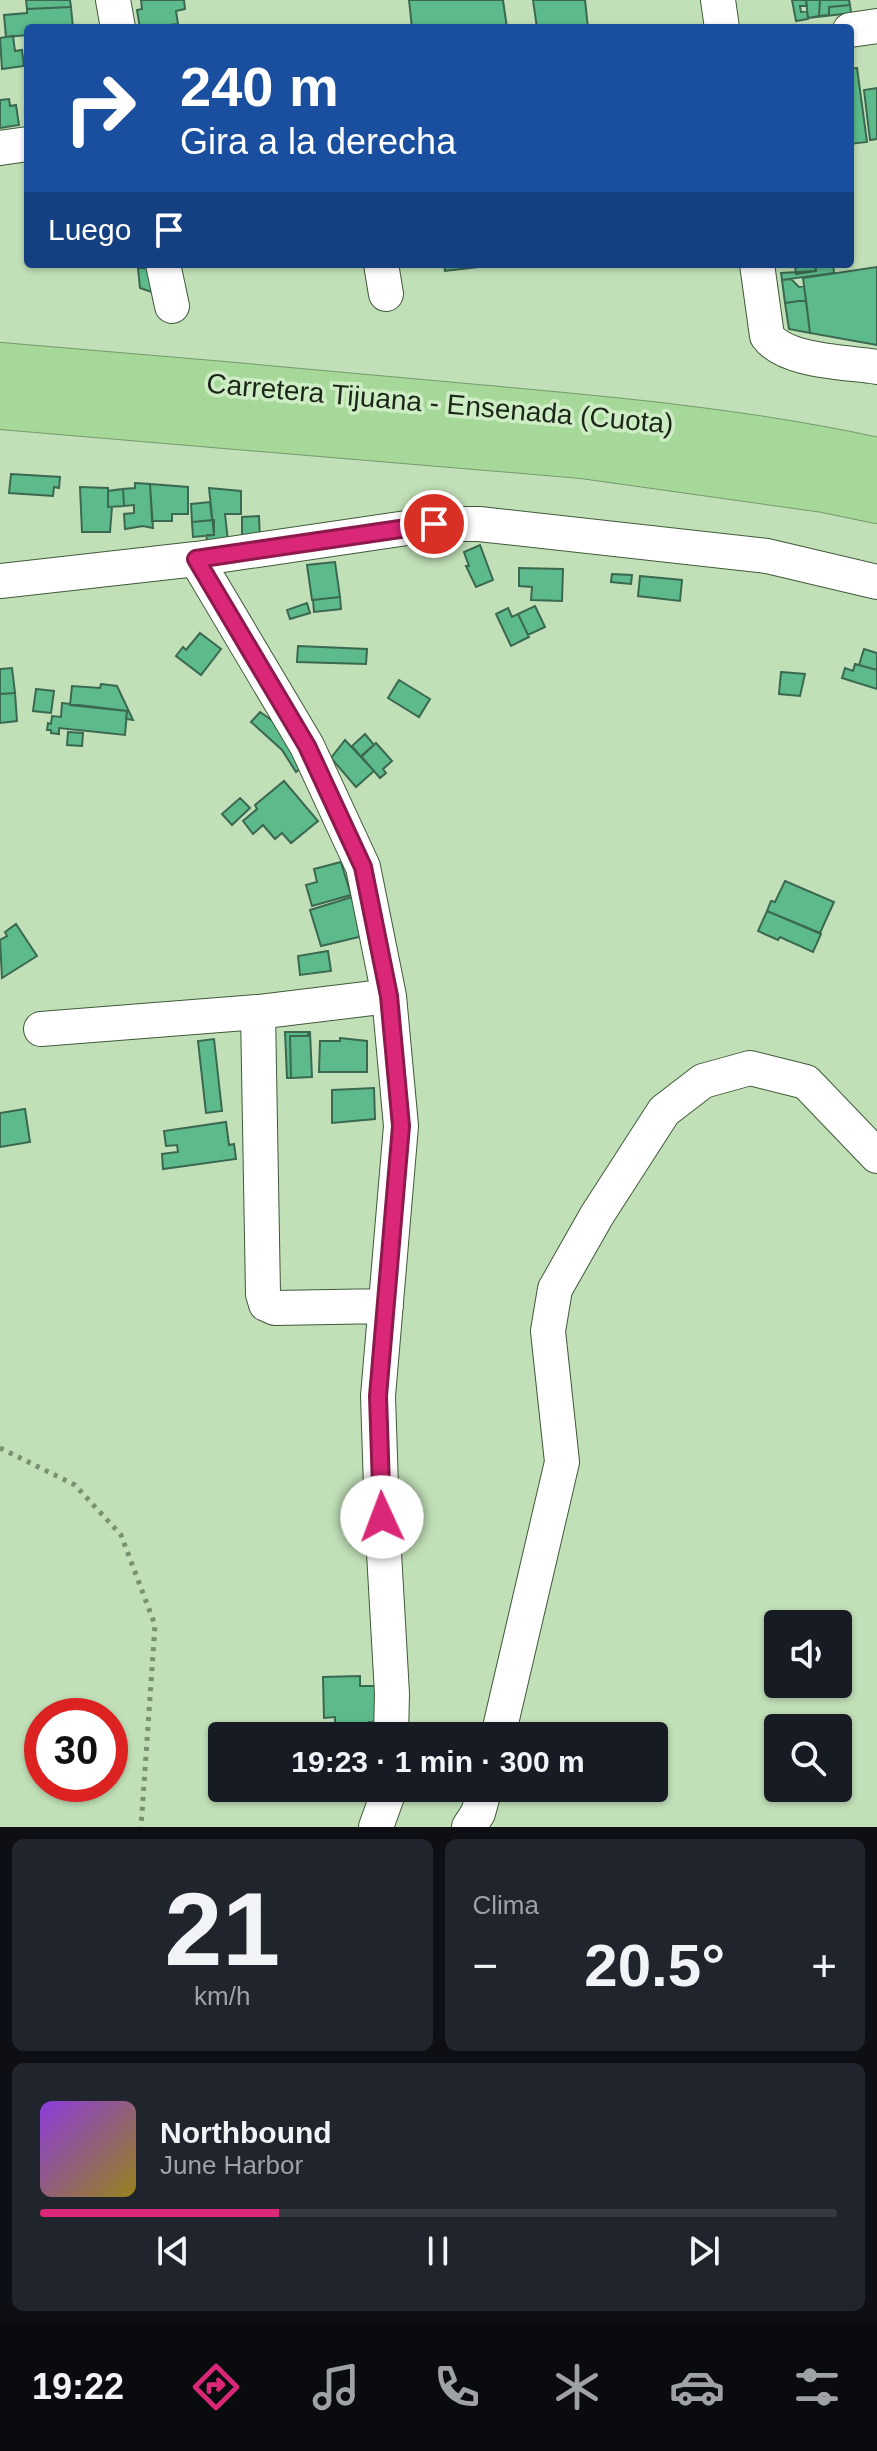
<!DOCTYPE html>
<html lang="es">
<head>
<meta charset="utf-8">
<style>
	:root { --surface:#171b24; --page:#20242c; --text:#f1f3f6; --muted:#9ea1a6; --line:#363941; --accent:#db2777 }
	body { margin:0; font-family:Arial,sans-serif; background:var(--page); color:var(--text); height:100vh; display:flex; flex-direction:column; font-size:30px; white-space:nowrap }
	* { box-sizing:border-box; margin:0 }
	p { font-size:26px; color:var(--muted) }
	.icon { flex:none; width:44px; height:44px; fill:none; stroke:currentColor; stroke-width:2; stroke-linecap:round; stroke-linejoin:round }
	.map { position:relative; height:1827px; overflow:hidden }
	.details { display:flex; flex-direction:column; gap:12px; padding:12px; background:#0d0f14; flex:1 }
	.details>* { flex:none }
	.guide { position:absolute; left:24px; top:24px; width:830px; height:244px; border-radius:8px; box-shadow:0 2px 6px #0004; background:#1a4fa0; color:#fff; overflow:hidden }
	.fabs { position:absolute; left:764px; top:1610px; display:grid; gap:16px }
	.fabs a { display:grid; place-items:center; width:88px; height:88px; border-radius:8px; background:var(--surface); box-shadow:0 2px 6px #0004; font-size:40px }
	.speed { position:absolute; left:24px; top:1698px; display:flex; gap:16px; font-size:40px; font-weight:700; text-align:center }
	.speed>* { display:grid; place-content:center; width:104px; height:104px; border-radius:50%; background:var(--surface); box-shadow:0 2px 6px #0004; line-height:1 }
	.speed .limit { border:12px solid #d22; background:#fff; color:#111 }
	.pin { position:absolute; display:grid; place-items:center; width:68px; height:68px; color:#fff; margin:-34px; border:4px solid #fff; border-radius:50%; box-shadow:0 2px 8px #0007 }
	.me { position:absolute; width:88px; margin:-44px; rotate:358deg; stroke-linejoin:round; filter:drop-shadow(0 0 6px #0008) }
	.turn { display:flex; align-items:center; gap:28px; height:168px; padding:0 24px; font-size:36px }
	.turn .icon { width:104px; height:104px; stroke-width:2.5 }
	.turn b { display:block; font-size:56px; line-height:68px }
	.then { display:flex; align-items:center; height:76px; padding:0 24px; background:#0003; gap:16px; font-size:30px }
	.big { font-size:60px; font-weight:800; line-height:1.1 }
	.details .widget { flex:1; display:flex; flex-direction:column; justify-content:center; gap:12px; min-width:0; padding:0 28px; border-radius:12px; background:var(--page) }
	.details .dial { align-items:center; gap:0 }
	.dial b { font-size:104px; line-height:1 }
	.song { display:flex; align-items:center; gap:24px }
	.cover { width:96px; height:96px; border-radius:12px; background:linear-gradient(135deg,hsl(270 70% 55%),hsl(50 70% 35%)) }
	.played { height:8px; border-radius:4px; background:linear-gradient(90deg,var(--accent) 30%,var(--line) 30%) }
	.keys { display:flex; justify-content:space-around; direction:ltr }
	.heat { display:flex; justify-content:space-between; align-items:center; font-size:44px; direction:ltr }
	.details .tiles { flex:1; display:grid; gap:12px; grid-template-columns:1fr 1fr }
	.widget:last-child { grid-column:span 2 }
	.trip { position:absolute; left:208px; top:1722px; width:460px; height:80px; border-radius:8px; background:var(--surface); box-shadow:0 2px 6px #0004; font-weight:800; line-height:80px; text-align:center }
	.tabs { display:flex; height:128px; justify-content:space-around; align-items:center; background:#090b0e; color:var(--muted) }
	.tabs .icon { width:56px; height:56px }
	.tabs .on { color:var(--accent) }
	.tabs b { font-size:36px; color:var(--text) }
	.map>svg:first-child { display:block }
	.building { fill:#5dbb8b; stroke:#3b6850; stroke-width:2 }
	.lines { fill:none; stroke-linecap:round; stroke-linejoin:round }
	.minor-casing { stroke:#3f5a38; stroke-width:36 }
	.highway-casing { stroke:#759a6c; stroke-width:46 }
	.path { stroke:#799073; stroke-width:5; stroke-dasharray:4 6; stroke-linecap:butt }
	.minor { stroke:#fff; stroke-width:34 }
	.highway { stroke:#a6d899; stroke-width:44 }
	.route-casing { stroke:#8e194d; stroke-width:20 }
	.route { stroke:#db2777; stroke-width:14 }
	.labels { text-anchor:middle; stroke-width:7; stroke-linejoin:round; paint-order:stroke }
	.street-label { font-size:28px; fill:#1a2617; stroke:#ceedc5 }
</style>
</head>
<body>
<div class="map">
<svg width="877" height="1827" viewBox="0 0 877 1827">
	<rect width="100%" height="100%" fill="#c1e0b8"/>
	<path class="building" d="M26,0H70L71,7L27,9Z
		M141,0H184L185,9L176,11L178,24L140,28L137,10L142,9Z
		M409,0H503L507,28H412Z
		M533,0H585L588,28H537Z
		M792,0H806L807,6H800L801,12L807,11L808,19L796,21Z
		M806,0H820L819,16L808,18Z
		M820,0H849L850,5L829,7V15L819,16Z
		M850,5L851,13L808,18L829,15V7Z
		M71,7L73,28H28V35L6,37L4,15L27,13V9Z
		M13,36L15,51L22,50L24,66L2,69L0,38Z
		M857,68L867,142L850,144V69Z
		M877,88V139L870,140L864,90Z
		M9,99L10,106L16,105L19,125L0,128V100Z
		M444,264H487L488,266L445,271Z
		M795,264H815L816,271L796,274Z
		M815,264H833L834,273L782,280L781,273L816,271Z
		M877,267V345L810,333L803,278Z
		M138,268H147L166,297L140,288Z
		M791,279L799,287L804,286L806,300L785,303L782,280Z
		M806,300L810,333L789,329L785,303Z
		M11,474L60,477L59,488L54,487L53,496L9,493Z
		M135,483L150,484L153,528L143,526L125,529L124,514L134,513V505L124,506L123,489L135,488Z
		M150,484L188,487V514H172V521H152Z
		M80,487L108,488V507H112L110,532H82Z
		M209,488L241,491V514H225L228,541L206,544L207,535H214Z
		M123,489L124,506L108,507V491Z
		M210,502L212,520L192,522L191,504Z
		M259,516L260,539L242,540V517Z
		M214,520V535L193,537L192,522Z
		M480,545L493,580L476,587L466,566H469L464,552Z
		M335,562L340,597L312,600L307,565Z
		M519,568L563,569L562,601L531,600L532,587L519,586Z
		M612,574L632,575L631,584L611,582Z
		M640,576L682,580L680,601L638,596Z
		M340,597L341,609L314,612L313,600Z
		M307,603L310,613L290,619L287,610Z
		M535,606L545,627L528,635L518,614Z
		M508,608L512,617L518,614L529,637L511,646L496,614Z
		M200,633L221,649L201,675L176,656L183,647L186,650Z
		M298,646L367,649L366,664L297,662Z
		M864,649L877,653V670L859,665Z
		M855,664L877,670V689L842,678L845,668L853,671Z
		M12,668L15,693L0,694V669Z
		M781,672L805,674L800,696L779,694Z
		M399,680L430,699L419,717L388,698Z
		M101,684L117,686L133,720L126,719L127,711L70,705L72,686L100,688Z
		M36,689L54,691L51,713L33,711Z
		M15,693L17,721L0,723V694Z
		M62,703L127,711L125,735L59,728V734L51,733V730H47L48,723L51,724L52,716L61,717Z
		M260,712L280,726L310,761L296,772L282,750L251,722Z
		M68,732L83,733L82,746L67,745Z
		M365,734L374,745L361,757L352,746Z
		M345,740L374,771L356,787L331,758Z
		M376,743L392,761L383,769L386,773L380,778L361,756Z
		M284,781L318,821L291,843L282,833L275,839L263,825L253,834L243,821L257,809L255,805Z
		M240,798L250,808L232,825L222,814Z
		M341,862L351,895L312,906L306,885L317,882L314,869Z
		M785,881L834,902L820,933L767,911L771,901L775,902Z
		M352,897L359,920V937L321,946L310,910Z
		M767,911L821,934L813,952L780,937L778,940L758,931Z
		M16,924L37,956L2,978L0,940L7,936L5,932Z
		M328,951L331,971L300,975L298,956Z
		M285,1032H308V1036H290L291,1078H287Z
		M308,1032H310L312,1077L291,1078L290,1036H308Z
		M340,1038L367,1041V1072H319L320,1041H340Z
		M214,1039L222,1111L206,1113L198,1041Z
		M374,1088L375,1119L332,1123V1090Z
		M25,1109L30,1142L0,1147V1113Z
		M226,1122L229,1145L234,1144L236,1159L163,1169L162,1154L178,1152L177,1145L166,1146L164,1131Z
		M360,1676V1686H376L378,1722H369L370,1729L335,1730V1717L324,1718L323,1677Z"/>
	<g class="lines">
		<g class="minor-casing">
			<path id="minor" d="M113,0L118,28
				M718,0L722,28
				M850,30L877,26
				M0,148L28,144
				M163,264L172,306
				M381,264L386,294
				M757,264L767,336C786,362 846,362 877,367
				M196,559L307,746L363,867L389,996L401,1126L378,1396L382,1517L392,1694L391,1736
				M0,581L196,559L434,524H479L767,556L877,582
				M258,1012L263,1294L266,1304L275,1308L386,1306
				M41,1029L258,1012L389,996
				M498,1736L562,1462L548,1331L555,1289L597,1215L664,1111L703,1081L750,1068L806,1082L877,1156
				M376,1827L390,1788
				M469,1827L478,1813L485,1788"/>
		</g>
		<g class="highway-casing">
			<path id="highway" d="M0,365C159,378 317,392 476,407C610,419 745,431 877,460
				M0,407L582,456L824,490L877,501"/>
		</g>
		<path class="path" d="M0,1448L75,1485L121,1535L155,1625L141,1827"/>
		<use href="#minor" class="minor"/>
		<use href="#highway" class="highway"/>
	</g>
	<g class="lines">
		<g class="route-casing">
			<path id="route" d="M382,1517L378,1396L401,1126L389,996L363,867L307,746L196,559L434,524"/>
		</g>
		<use href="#route" class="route"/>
	</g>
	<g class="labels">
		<g class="street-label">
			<text transform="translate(440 403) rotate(5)" y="10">Carretera Tijuana - Ensenada (Cuota)</text>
		</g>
	</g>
</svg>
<div class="fabs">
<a><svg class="icon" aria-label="sound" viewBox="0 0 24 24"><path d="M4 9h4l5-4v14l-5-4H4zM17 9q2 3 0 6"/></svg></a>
<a><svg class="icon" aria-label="search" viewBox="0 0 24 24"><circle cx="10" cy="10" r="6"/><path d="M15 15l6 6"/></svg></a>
</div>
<div class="speed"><div class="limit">30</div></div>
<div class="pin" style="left:434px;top:524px;background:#d93025"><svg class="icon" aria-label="arrive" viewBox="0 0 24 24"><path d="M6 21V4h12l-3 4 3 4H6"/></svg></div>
<svg class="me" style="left:382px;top:1517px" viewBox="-20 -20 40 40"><circle r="19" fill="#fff"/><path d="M0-13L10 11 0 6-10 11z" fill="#db2777"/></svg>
<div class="trip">19:23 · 1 min · 300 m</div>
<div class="guide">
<div class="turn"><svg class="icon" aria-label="right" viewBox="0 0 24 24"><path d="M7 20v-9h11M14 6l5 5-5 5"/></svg><div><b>240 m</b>Gira a la derecha</div></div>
<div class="then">Luego<svg class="icon" aria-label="arrive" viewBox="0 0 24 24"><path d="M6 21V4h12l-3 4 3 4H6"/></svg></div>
</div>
</div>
<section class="details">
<div class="tiles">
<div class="widget dial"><b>21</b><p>km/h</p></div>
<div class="widget"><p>Clima</p>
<div class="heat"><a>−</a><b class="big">20.5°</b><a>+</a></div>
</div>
<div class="widget">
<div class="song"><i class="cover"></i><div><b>Northbound</b><p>June Harbor</p></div></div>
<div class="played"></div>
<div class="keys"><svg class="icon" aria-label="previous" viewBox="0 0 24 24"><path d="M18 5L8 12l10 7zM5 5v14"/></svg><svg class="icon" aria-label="pause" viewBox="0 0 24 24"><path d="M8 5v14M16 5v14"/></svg><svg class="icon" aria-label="next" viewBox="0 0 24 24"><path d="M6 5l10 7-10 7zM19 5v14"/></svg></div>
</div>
</div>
</section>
<nav class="tabs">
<b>19:22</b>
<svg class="icon on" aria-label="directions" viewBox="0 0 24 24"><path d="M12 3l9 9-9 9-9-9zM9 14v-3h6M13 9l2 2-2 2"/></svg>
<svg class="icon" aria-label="music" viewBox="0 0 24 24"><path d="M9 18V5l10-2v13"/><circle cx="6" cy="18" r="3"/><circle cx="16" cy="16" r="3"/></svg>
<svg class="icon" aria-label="phone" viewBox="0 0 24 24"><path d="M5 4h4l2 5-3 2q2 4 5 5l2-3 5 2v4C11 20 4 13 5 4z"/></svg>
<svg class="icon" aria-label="climate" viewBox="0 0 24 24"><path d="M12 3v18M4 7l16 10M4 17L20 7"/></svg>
<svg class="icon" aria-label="car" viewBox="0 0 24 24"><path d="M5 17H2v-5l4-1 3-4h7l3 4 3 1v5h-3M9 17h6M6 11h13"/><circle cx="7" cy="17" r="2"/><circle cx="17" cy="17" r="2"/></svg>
<svg class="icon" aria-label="filters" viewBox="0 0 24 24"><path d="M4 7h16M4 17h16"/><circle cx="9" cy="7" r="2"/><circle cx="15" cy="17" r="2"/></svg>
</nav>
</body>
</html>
